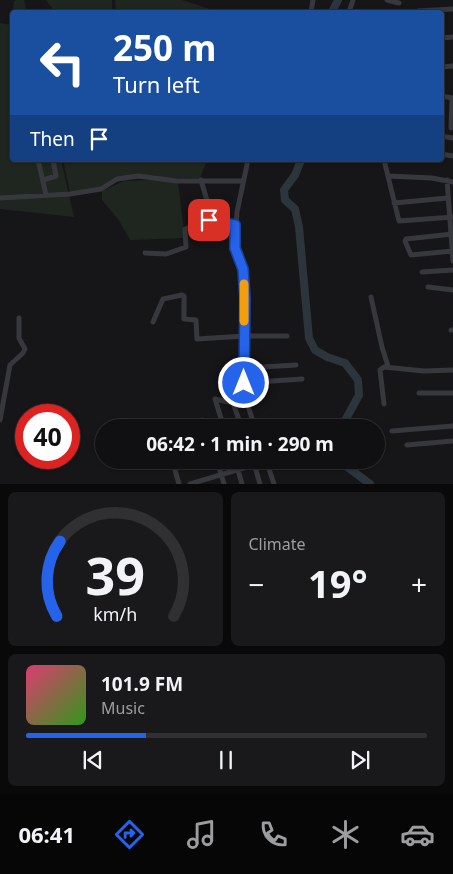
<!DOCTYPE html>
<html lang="en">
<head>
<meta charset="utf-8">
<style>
	:root { --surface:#101012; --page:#19191b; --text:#f1f3f6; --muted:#9c9d9f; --line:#303032; --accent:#2563eb }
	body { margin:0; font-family:"Noto Sans",sans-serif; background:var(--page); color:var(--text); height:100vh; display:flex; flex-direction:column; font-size:19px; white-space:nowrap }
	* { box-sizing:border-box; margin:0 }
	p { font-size:16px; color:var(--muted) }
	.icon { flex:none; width:28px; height:28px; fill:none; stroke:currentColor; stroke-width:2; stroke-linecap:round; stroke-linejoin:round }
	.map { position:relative; height:484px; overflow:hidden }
	.sheet { display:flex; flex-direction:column; gap:8px; padding:8px; background:#09090a; flex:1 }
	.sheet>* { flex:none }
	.guide { position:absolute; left:10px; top:10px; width:434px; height:152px; border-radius:5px; box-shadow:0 1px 4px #0004,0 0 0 1px var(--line); background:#1a4fa0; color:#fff; overflow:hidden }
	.speed { position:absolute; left:15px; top:404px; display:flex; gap:10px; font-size:25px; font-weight:700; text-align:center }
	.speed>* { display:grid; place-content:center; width:65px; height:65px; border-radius:50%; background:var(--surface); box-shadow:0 1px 4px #0004,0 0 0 1px var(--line); line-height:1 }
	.speed .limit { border:8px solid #d22; background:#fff; color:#111 }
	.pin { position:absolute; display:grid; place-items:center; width:42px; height:42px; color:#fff; margin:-21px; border-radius:10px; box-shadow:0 2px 8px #0006 }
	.me { position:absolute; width:55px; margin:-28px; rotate:0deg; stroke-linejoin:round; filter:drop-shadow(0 0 4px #0008) }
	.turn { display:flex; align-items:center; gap:18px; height:105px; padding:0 20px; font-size:22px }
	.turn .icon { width:65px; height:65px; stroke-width:2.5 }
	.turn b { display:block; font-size:35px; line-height:42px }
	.then { display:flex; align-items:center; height:48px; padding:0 20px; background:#0003; gap:10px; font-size:19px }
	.big { font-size:38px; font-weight:700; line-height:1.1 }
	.sheet .tile { flex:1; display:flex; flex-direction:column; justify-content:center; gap:8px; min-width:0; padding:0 18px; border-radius:8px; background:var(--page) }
	.sheet .dial { align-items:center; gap:0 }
	.dial svg { height:130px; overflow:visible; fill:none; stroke:var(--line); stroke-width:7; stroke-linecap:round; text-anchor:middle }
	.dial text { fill:var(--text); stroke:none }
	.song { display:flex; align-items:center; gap:15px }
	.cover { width:60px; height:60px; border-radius:8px; background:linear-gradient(135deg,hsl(340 70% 55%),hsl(110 70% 35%)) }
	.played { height:5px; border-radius:2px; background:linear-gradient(90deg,var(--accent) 30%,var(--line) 30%) }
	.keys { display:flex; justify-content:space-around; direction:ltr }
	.heat { display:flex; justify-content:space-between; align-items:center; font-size:28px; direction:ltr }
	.sheet .tiles { flex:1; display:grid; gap:8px; grid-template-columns:1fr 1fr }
	.tile:last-child { grid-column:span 2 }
	.trip { position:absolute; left:95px; top:419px; width:290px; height:50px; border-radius:25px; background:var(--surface); box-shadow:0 1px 4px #0004,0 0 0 1px var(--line); font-weight:700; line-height:50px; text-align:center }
	.dock { display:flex; height:80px; justify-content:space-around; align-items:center; background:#060607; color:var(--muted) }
	.dock .icon { width:35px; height:35px }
	.dock .active { color:var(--accent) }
	.dock b { font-size:22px; color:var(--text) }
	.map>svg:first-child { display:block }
	.green { fill:#1e261f }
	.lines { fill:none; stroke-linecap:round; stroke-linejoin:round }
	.river { stroke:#2c353c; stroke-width:8 }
	.minor { stroke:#37383d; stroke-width:5 }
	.route-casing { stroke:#184099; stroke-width:12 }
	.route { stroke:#2563eb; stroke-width:9 }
	.slow { stroke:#f59e0b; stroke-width:9 }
</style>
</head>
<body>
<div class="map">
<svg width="453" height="484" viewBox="0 0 453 484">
	<rect width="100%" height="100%" fill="#161618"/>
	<path class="green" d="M16,0H24L27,12H12V160H61L74,217L0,209V23L11,25L14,2Z
		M46,0H112V12H55Z
		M115,0H182L219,12H116Z
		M63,160H207L200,178H116L101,188L70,192Z
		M152,180L178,183L185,238L130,240L118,219L102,200V191L124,181Z"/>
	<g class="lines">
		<path class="river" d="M332,12L338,0
			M301,160L295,175L284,190L285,200L295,209L299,227L309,338L315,350L327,357L345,363L358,380L359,395L341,428
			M338,460L370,484"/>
		<path class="minor" d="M387,0L399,3
			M418,11L453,9
			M311,12L313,0
			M349,12L353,0
			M441,38L453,37
			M441,67L453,66
			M441,96L453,98
			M451,128L452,98
			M441,136L453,138
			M441,154L453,156
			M38,160L46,195
			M248,160L237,212L235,242L243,269L245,298L243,390L255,428
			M384,160L399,221L453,217
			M388,176L432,178L453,182
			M43,180L56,176L53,160
			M201,180L208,204L209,220
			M447,180L453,261
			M0,198L70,194L101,189L117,179L138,176L177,181H243
			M394,203L448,198
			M453,234L406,239L405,241L411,255L453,251
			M145,253L166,254L186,247L185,229L209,220L235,225
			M422,272L453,270
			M428,287L453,290
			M371,297L382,347L388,366
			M153,322L163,299L182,295L184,296V319L196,320L197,339L244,336H287
			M451,330H453
			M244,368L296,365
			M244,383L302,379
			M419,393H453
			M215,399L233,403L242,428
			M215,399L224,428
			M384,404L380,370L384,367L424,371L453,370
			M0,420L10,365L23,353L25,349L19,338V318
			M184,428L202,420L204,421L206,428
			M392,431L453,426
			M407,445L453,441
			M172,460L179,484
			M190,460V465L192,466L208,460
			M217,460L224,484
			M235,460L242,484
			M253,460L260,484
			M266,460L274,484
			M190,484L267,461"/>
	</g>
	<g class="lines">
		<g class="route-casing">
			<path id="route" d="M209,220L235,225V248L243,269L245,298L244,383"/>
		</g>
		<use href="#route" class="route"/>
		<path class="slow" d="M244,284V321"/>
	</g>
</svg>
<div class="speed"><div class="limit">40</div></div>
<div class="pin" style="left:209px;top:220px;background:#d93025"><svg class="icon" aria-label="arrive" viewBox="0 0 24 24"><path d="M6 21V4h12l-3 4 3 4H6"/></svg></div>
<svg class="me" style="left:244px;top:383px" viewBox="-20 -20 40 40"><circle r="17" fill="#2563eb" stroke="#fff" stroke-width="3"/><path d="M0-11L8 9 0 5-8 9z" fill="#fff"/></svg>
<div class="trip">06:42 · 1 min · 290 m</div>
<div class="guide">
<div class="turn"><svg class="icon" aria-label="left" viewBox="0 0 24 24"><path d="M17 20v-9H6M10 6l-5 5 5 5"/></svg><div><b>250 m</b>Turn left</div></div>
<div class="then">Then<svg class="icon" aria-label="arrive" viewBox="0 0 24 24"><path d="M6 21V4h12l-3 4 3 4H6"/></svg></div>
</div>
</div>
<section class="sheet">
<div class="tiles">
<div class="tile dial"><svg viewBox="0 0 100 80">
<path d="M14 69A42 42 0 1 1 86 69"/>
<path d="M14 69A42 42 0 0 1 16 23" stroke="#2563eb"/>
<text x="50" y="56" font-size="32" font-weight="700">39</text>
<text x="50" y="72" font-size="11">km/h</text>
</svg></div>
<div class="tile"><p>Climate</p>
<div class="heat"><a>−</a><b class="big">19°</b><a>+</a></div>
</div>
<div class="tile">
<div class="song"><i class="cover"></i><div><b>101.9 FM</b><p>Music</p></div></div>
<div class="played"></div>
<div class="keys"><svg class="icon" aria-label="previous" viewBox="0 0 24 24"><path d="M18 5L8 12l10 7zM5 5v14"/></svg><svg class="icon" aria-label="pause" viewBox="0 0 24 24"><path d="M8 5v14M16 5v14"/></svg><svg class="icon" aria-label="next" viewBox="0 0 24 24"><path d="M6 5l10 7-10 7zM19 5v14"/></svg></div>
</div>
</div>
</section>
<nav class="dock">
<b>06:41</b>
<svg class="icon active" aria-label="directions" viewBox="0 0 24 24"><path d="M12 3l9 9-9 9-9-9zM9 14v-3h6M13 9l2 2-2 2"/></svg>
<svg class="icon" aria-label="music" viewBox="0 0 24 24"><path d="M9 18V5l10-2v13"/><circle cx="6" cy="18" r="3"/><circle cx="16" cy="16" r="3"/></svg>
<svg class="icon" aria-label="phone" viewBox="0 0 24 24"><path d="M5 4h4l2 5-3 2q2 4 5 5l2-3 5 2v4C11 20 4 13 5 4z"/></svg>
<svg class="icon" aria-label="climate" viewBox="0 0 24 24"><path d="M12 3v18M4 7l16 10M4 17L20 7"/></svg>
<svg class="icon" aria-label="car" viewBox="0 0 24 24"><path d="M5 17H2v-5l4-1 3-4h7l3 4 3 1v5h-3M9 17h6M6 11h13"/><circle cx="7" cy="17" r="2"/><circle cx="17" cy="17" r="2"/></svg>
</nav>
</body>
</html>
